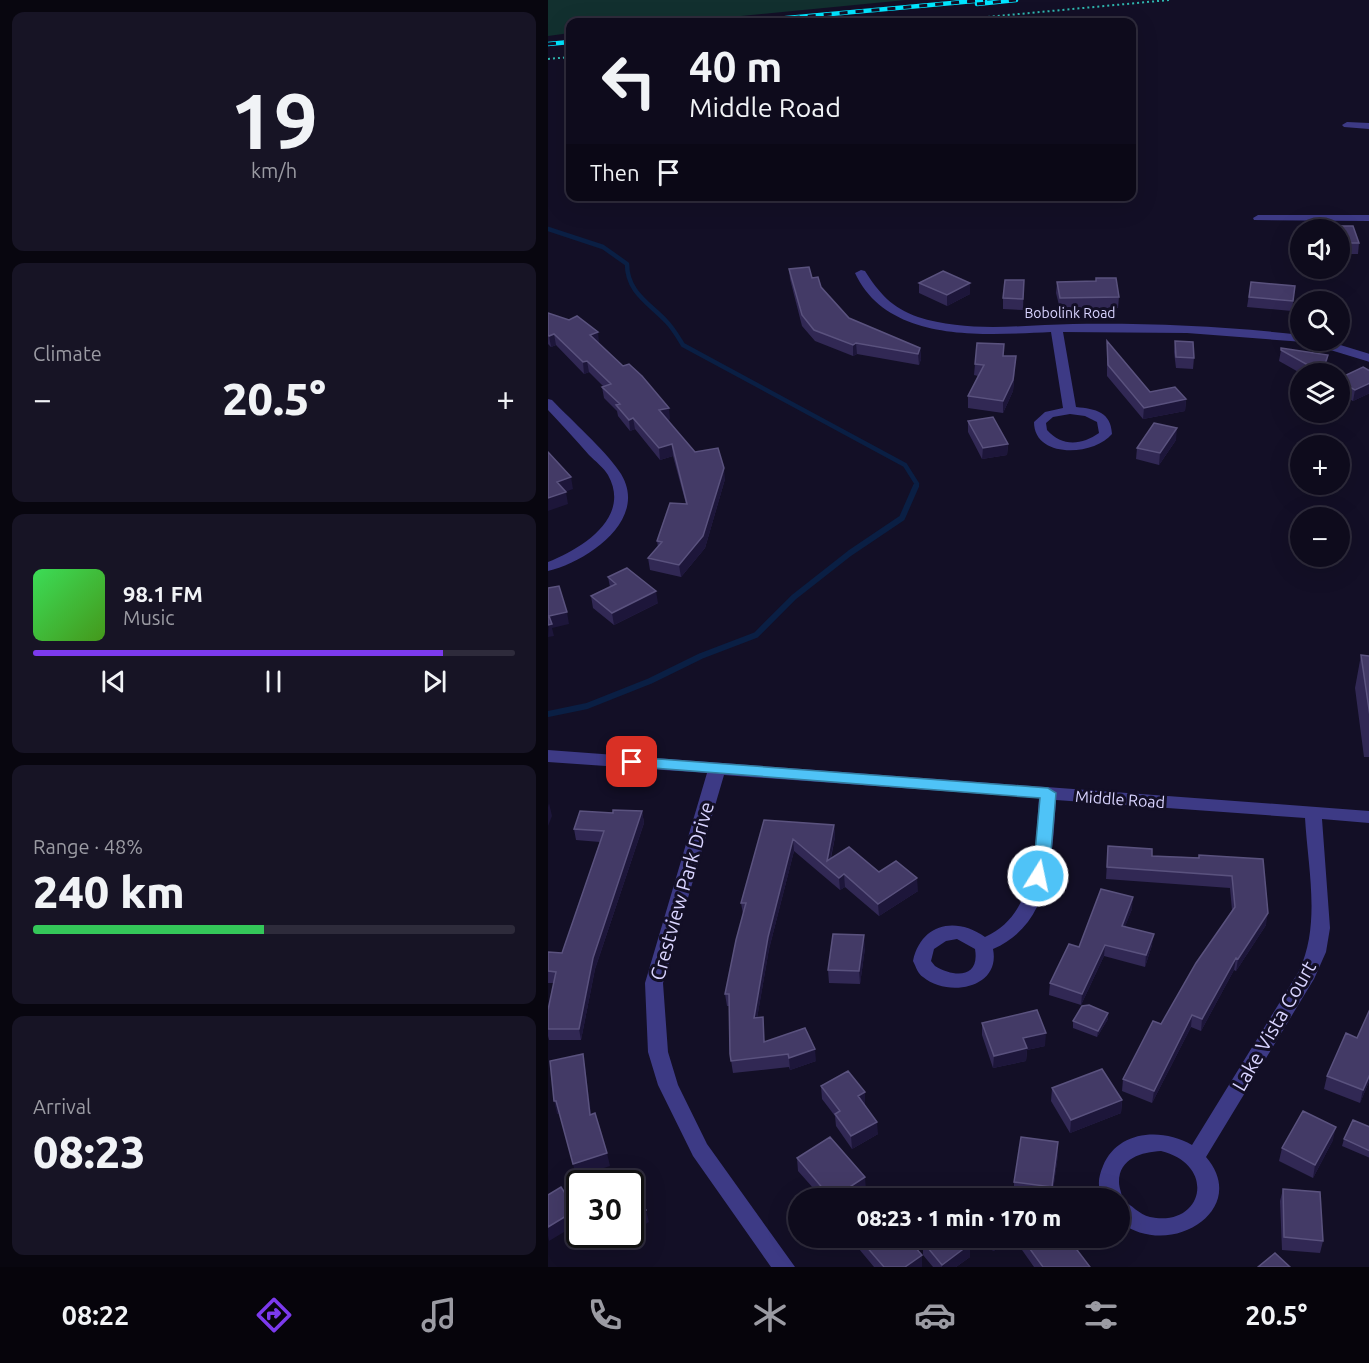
<!DOCTYPE html>
<html lang="en">
<head>
<meta charset="utf-8">
<style>
	:root { --surface:#0e0b1c; --page:#171425; --text:#f1f3f6; --muted:#9b9ba3; --line:#2e2b3b; --accent:#7c3aed }
	body { margin:0; font-family:Ubuntu,sans-serif; background:var(--page); color:var(--text); height:100vh; display:flex; flex-direction:column; font-size:22px; white-space:nowrap }
	* { box-sizing:border-box; margin:0 }
	p { font-size:20px; color:var(--muted) }
	.icon { flex:none; width:33px; height:33px; fill:none; stroke:currentColor; stroke-width:2; stroke-linecap:round; stroke-linejoin:round }
	.map { position:relative; flex:1; overflow:hidden }
	.sheet { display:flex; flex-direction:column; gap:12px; padding:12px; background:#08060f; width:548px }
	.sheet>* { flex:none }
	.hud { position:absolute; left:18px; top:18px; width:570px; height:183px; border-radius:12px; box-shadow:0 6px 24px #0002,0 0 0 2px var(--line); background:#0e0b1c; color:var(--text); overflow:hidden }
	.tools { position:absolute; left:742px; top:219px; display:grid; gap:12px }
	.tools a { display:grid; place-items:center; width:60px; height:60px; border-radius:50%; background:var(--surface); box-shadow:0 6px 24px #0002,0 0 0 2px var(--line); font-size:30px }
	.speed { position:absolute; left:18px; top:1170px; display:flex; gap:12px; font-size:30px; font-weight:700; text-align:center }
	.speed>* { display:grid; place-content:center; width:78px; height:78px; border-radius:50%; background:var(--surface); box-shadow:0 6px 24px #0002,0 0 0 2px var(--line); line-height:1 }
	.speed .limit { border:3px solid #111; border-radius:9px; background:#fff; color:#111 }
	.pin { position:absolute; display:grid; place-items:center; width:51px; height:51px; color:#fff; margin:-26px; border-radius:12px; box-shadow:0 3px 9px #0006 }
	.me { position:absolute; width:66px; margin:-33px; rotate:10deg; stroke-linejoin:round; filter:drop-shadow(0 0 4px #0008) }
	.turn { display:flex; align-items:center; gap:21px; height:126px; padding:0 24px; font-size:27px }
	.turn .icon { width:78px; height:78px; stroke-width:2.5 }
	.turn b { display:block; font-size:42px; line-height:51px }
	.then { display:flex; align-items:center; height:57px; padding:0 24px; background:#0003; gap:12px; font-size:22px }
	.big { font-size:45px; font-weight:800; line-height:1.1 }
	.sheet .card { flex:1; display:flex; flex-direction:column; justify-content:center; gap:9px; min-width:0; padding:0 21px; border-radius:12px; background:var(--page) }
	.sheet .dial { align-items:center; gap:0 }
	.dial b { font-size:78px; line-height:1 }
	.song { display:flex; align-items:center; gap:18px }
	.cover { width:72px; height:72px; border-radius:9px; background:linear-gradient(135deg,hsl(130 70% 55%),hsl(100 70% 35%)) }
	.played { height:6px; border-radius:3px; background:linear-gradient(90deg,var(--accent) 85%,var(--line) 85%) }
	.keys { display:flex; justify-content:space-around; direction:ltr }
	.heat { display:flex; justify-content:space-between; align-items:center; font-size:33px; direction:ltr }
	.charge { height:9px; border-radius:4px; background:linear-gradient(90deg,#34c759 48%,var(--line) 0) }
	.trip { position:absolute; left:240px; top:1188px; width:342px; height:60px; border-radius:30px; background:var(--surface); box-shadow:0 6px 24px #0002,0 0 0 2px var(--line); font-weight:800; line-height:60px; text-align:center }
	.tab-bar { display:flex; height:96px; justify-content:space-around; align-items:center; background:#06040b; color:var(--muted) }
	.tab-bar .icon { width:42px; height:42px }
	.tab-bar .on { color:var(--accent) }
	.tab-bar b { font-size:27px; color:var(--text) }
	main { display:flex; flex:1; min-height:0 }
	.map>svg:first-child { display:block }
	.green { fill:#12302f }
	.lines { fill:none; stroke-linecap:round; stroke-linejoin:round }
	.stream-far1 { stroke:#0a1f44; stroke-width:4.5 }
	.stream { stroke:#0a1f44; stroke-width:6 }
	.path { stroke:#2fb8b0; stroke-width:2; stroke-dasharray:2 3; stroke-linecap:butt }
	.street { fill:#3d3a85; fill-rule:evenodd }
	.rail-casing { stroke:#00e5ff; stroke-width:4.5 }
	.rail { stroke:#130f26; stroke-width:3; stroke-dasharray:8; stroke-linecap:butt }
	.wall { fill:#312854 }
	.shaded-wall { fill:#1d163a }
	.building { fill:#433a66; stroke:#5a527e; stroke-width:1.5 }
	.route { fill:#4fc3f7; stroke:#337fa1; stroke-width:1.5 }
	.labels { text-anchor:middle; stroke-width:6; stroke-linejoin:round; paint-order:stroke }
	.far-street-label { font-size:14px; fill:#d9d4ff; stroke:#130f26 }
	.street-label { font-size:16px; fill:#d9d4ff; stroke:#130f26 }
	.near-street-label { font-size:20px; fill:#d9d4ff; stroke:#130f26 }
</style>
</head>
<body>
<main>
<section class="sheet">
<div class="card dial"><b>19</b><p>km/h</p></div>
<div class="card"><p>Climate</p>
<div class="heat"><a>−</a><b class="big">20.5°</b><a>+</a></div>
</div>
<div class="card">
<div class="song"><i class="cover"></i><div><b>98.1 FM</b><p>Music</p></div></div>
<div class="played"></div>
<div class="keys"><svg class="icon" aria-label="previous" viewBox="0 0 24 24"><path d="M18 5L8 12l10 7zM5 5v14"/></svg><svg class="icon" aria-label="pause" viewBox="0 0 24 24"><path d="M8 5v14M16 5v14"/></svg><svg class="icon" aria-label="next" viewBox="0 0 24 24"><path d="M6 5l10 7-10 7zM19 5v14"/></svg></div>
</div>
<div class="card"><p>Range · 48%</p><b class="big">240 km</b><div class="charge"></div></div>
<div class="card"><p>Arrival</p><b class="big">08:23</b></div>
</section>
<div class="map">
<svg width="822" height="1267" viewBox="0 0 822 1267">
	<rect width="100%" height="100%" fill="#130f26"/>
	<path class="green" d="M0,0H358L132,22H22V33L0,36Z"/>
	<g class="lines">
		<path class="stream-far1" d="M0,229L55,247L79,264C79,292 101,303 118,321C125,328 130,337 135,345L357,465L369,484L367,488"/>
		<path class="stream" d="M0,714L39,706L102,681L153,656L208,635L246,597L302,553L354,518L368,486"/>
		<path class="path" d="M385,22L621,0
			M0,59L22,57"/>
		<path class="street" d="M799,122L822,123V129L796,127L794,125Z
			M710,215H822V221L706,220L705,218Z
			M313,270L317,271C331,293 344,308 370,317C420,333 474,325 525,324C601,323 677,326 753,335V340H776L822,354V362L756,342L639,333L515,332L528,407C548,409 563,412 564,434C546,456 486,459 486,422L497,412L515,408L503,332C438,335 340,344 307,273ZM522,414L537,416L549,422L551,433C534,445 514,447 499,430L498,423L505,417Z
			M0,399L4,400C24,421 56,449 71,471C104,518 39,562 0,571V562C33,549 84,518 60,475C56,468 47,461 41,455C28,440 14,425 0,410Z
			M0,750L822,811V823L774,819L782,928L778,952L766,979L658,1157C703,1209 623,1261 572,1222V1198H555C549,1187 550,1178 555,1166C569,1131 613,1127 644,1145L751,971C773,924 760,869 757,818L508,800C504,855 504,924 445,949C453,988 400,998 375,977C370,974 368,967 365,961C373,924 407,916 437,937C489,914 487,847 491,798L176,775L115,983L120,1052L130,1085L159,1144L247,1267H223L145,1156L110,1085L100,1052L97,983L159,773L0,762ZM409,939L427,949C432,978 407,978 387,966L383,961L386,949L398,941ZM613,1151C670,1165 655,1228 602,1217C591,1215 584,1204 574,1201C575,1195 571,1189 571,1182C571,1158 594,1152 613,1151Z"/>
		<g class="rail-casing">
			<path id="rail" d="M429,4L468,0
				M196,22L437,0
				M0,44L22,42"/>
		</g>
		<use href="#rail" class="rail"/>
	</g>
	<path class="wall" d="M773,226H805L811,243L810,254H792V230H772Z
		M241,269L264,278L301,318L372,348L373,359L371,365L309,354L305,356L267,341L254,326L242,279Z
		M476,280L475,310L455,309V298Z
		M509,282L571,297L570,308L512,309L508,293Z
		M703,282L747,286L744,311L699,307Z
		M371,283H422V294L399,306L371,293Z
		M0,313L51,343L122,419L119,420L147,452L177,479L157,548L133,577L102,570L100,558L110,547L109,541L138,504L125,456L112,460L87,429L82,431L70,416L69,411L56,398L54,387L55,386L41,372L36,374L8,345L3,347L0,344Z
		M559,341L602,392L638,399L637,411L595,419L559,376Z
		M627,341L646,358L645,369L628,368L626,352Z
		M733,350L779,366L776,374H754L731,361Z
		M456,356H468L467,367L465,391L455,413L420,408V396L430,376L426,375L427,364Z
		M822,371V393L805,401L792,394V378Z
		M420,421L460,444L459,455L434,459L420,432Z
		M628,440L611,465L588,459L589,448Z
		M60,577L110,603L66,625L45,608L43,596L62,587Z
		M813,655L822,656V757H816L807,688Z
		M94,811L96,823L47,969L33,1040H1L0,1036V1010L6,983H0V952L14,953L52,842L28,840L26,829L65,813Z
		M216,820L286,825L287,837L283,858L331,872L370,891L331,916L297,887L292,890L246,851L221,949L209,1018L217,1042L268,1061L242,1070L241,1067L185,1073L182,1054L181,1006H179L177,994L195,914L193,903Z
		M560,846L604,856L715,859L718,925L688,971L686,970L653,1031L643,1027L604,1103L574,1091L575,1079L613,1024L684,910L682,888L558,879Z
		M584,909L577,926L604,945L597,967L556,956L533,1005L501,995L502,983L531,947Z
		M317,948L312,984L281,983L280,970Z
		M822,1009V1079L812,1103L776,1089L779,1076L809,1038Z
		M560,1013V1019L549,1037L525,1028V1021Z
		M434,1023L497,1046L479,1050L478,1061L445,1068L434,1035Z
		M273,1086L317,1104V1105L330,1134L304,1149L288,1126L287,1116L274,1099Z
		M504,1088L574,1100L573,1113L522,1133L503,1101Z
		M822,1127V1158L794,1146L796,1139Z
		M785,1140L765,1178L731,1161L734,1148Z
		M510,1154L504,1198L466,1194V1182Z
		M249,1158L318,1190L305,1198H274L250,1171Z
		M735,1189L775,1241L772,1253L734,1250L732,1201Z
		M311,1238L374,1267H326L311,1249Z
		M438,1238H470V1240L445,1251Z
		M474,1238L542,1267H486L474,1250Z
		M375,1242L422,1257L408,1267H385L375,1255Z"/>
	<path class="shaded-wall" d="M422,283V294L399,306V295Z
		M50,332L51,343L43,346L42,335Z
		M6,334L8,345L3,347L1,336Z
		M308,343L309,354L305,356V345Z
		M372,348L373,359L371,365L370,354Z
		M780,355L779,366L776,374H774Z
		M468,356L465,391L455,413V401Z
		M39,361L41,372L36,374L35,362Z
		M822,383V393L805,401L807,390Z
		M638,399L637,411L595,419L596,408Z
		M121,408L122,419L113,422L111,410Z
		M85,418L87,429L82,431L81,420Z
		M629,428L628,440L611,465L612,453Z
		M124,444L125,456L112,460L111,448Z
		M460,444L459,455L434,459L435,448Z
		M176,468L177,479L157,548L133,577L131,565Z
		M23,477L25,489L11,494L9,482Z
		M18,492L20,504L0,511V498Z
		M108,591L110,603L66,625L64,613Z
		M19,612L21,624L4,628L6,636L0,637L1,616Z
		M1,803L4,816L0,826V807Z
		M94,811L96,823L47,969L33,1040L31,1029L45,958Z
		M286,825L287,837L280,869L279,861Z
		M245,839L246,851L221,949L207,1030L206,1018L220,937Z
		M296,874L297,887L292,890L291,878Z
		M369,878L370,891L331,916L330,904Z
		M585,897L584,909L573,937L574,926Z
		M720,913L718,925L688,971L690,959Z
		M606,934L604,945L597,967L598,955Z
		M316,935L317,948L312,984L311,971Z
		M557,945L556,956L533,1005L534,994Z
		M688,958L686,970L653,1031L654,1019Z
		M560,1013V1019L549,1037L550,1031Z
		M644,1015L643,1027L604,1103L606,1091Z
		M498,1033L497,1046L479,1050L478,1061L445,1068L446,1056L475,1038Z
		M267,1049L268,1061L242,1070L241,1058Z
		M35,1054L37,1067L45,1127L42,1115Z
		M822,1074V1079L812,1103L815,1090Z
		M317,1092V1104L311,1108L310,1096Z
		M574,1100L573,1113L522,1133L523,1120Z
		M6,1101H8L11,1114H9Z
		M329,1122L330,1134L304,1149L303,1136Z
		M788,1127L785,1140L765,1178L767,1165Z
		M510,1142V1154L504,1198V1187Z
		M59,1153L62,1166L28,1177L25,1164Z
		M317,1177L318,1190L305,1198H285Z
		M28,1210L31,1223L1,1241L0,1236V1227Z
		M98,1210L101,1222L82,1233V1219Z
		M69,1234H81L70,1241Z
		M461,1238H470V1240L445,1251V1245Z
		M422,1244V1257L408,1267H394V1265Z
		M374,1255V1267H357Z"/>
	<path class="building" d="M773,226H805L811,243H792V230H774Z
		M261,267L264,278L270,277L273,287L301,318L372,348L370,354L308,343L305,345L266,330L254,315L241,269Z
		M395,271L422,283L399,295L371,283Z
		M548,278H568L571,297L512,298L509,282L548,281Z
		M457,280H476L475,299L455,298Z
		M703,282L747,286L745,301L701,297Z
		M0,313L21,320L29,316L50,332L42,335L75,366L81,364L94,376L121,408L111,410L147,452L170,448L176,468L155,536L131,565L100,558L114,542L109,541L122,503L139,504L124,444L111,448L85,418L81,420L68,405L72,404L54,387L63,384L39,361L35,362L6,334L1,336L0,335Z
		M559,341L602,392L627,387L638,399L596,408L560,365Z
		M627,341L645,342L646,358L628,357Z
		M429,343L456,344L455,356H468L465,380L455,401L420,396L436,365L427,364Z
		M733,348L780,355L774,373L733,350Z
		M815,367L822,371V383L807,390L792,382V378Z
		M445,417L460,444L435,448L420,421Z
		M606,423L629,428L612,453L589,448Z
		M0,452L23,477L9,482L18,492L0,498Z
		M79,568L108,591L64,613L43,596L68,584L60,577Z
		M11,586L19,612L1,616L4,624L0,625V588Z
		M813,655L822,656V716Z
		M65,810L94,811L45,958L31,1029H0V1010L8,972L0,971V952L14,953L56,831L26,829L32,811L65,813Z
		M216,820L286,825L279,861L301,847L331,872L348,861L369,878L330,904L296,874L291,878L245,839L220,937L206,1018L215,1017L216,1042L257,1028L267,1049L241,1058L240,1054L183,1061L182,1054L181,994H177L188,940L198,903H193Z
		M560,846L604,849V856L651,858V855L715,859L720,913L690,959L688,958L654,1019L644,1015L606,1091L575,1079L605,1021L613,1024L648,963L687,907L684,876L559,867Z
		M553,889L585,897L574,926L606,934L598,955L557,945L534,994L502,983L521,944L531,947Z
		M285,934L316,935L311,971L280,970Z
		M541,1005L560,1013L550,1031L525,1021L534,1006Z
		M822,1009V1074L815,1090L779,1076L798,1033L809,1038Z
		M489,1010L498,1033L475,1038L479,1048L446,1056L434,1023Z
		M35,1054L42,1115L47,1113L59,1153L25,1164L8,1101H6L2,1061Z
		M554,1069L574,1100L523,1120L504,1088Z
		M300,1071L317,1092L310,1096L329,1122L303,1136L287,1114L292,1111L273,1086Z
		M755,1111L788,1127L767,1165L734,1148Z
		M805,1120L822,1127V1151L796,1139Z
		M282,1137L317,1177L285,1198H283L249,1158Z
		M473,1137L510,1142L504,1187L466,1182Z
		M72,1173L80,1184H55Z
		M13,1187L28,1210L0,1227V1195Z
		M82,1188L98,1210L82,1219Z
		M735,1189L772,1192L775,1241L736,1237Z
		M311,1238H359L374,1255L357,1267H336Z
		M382,1238H416L422,1244L394,1265L375,1242Z
		M441,1238H461L445,1245Z
		M474,1238H520L542,1267H495Z
		M727,1253L742,1267H710Z"/>
	<path class="route" d="M84,757L500,788L508,793L502,863L496,881H485L482,876L486,863L492,798L79,766L77,762Z"/>
	<g class="labels">
		<g class="far-street-label">
			<text x="522" y="318">Bobolink Road</text>
		</g>
		<g class="street-label">
			<text transform="translate(572 799) rotate(4)" y="6">Middle Road</text>
		</g>
		<g class="near-street-label">
			<text transform="translate(134 891) rotate(-74)" y="7">Crestview Park Drive</text>
			<text transform="translate(726 1026) rotate(-60)" y="7">Lake Vista Court</text>
		</g>
	</g>
</svg>
<div class="tools">
<a><svg class="icon" aria-label="sound" viewBox="0 0 24 24"><path d="M4 9h4l5-4v14l-5-4H4zM17 9q2 3 0 6"/></svg></a>
<a><svg class="icon" aria-label="search" viewBox="0 0 24 24"><circle cx="10" cy="10" r="6"/><path d="M15 15l6 6"/></svg></a>
<a><svg class="icon" aria-label="layers" viewBox="0 0 24 24"><path d="M12 4l9 5-9 5-9-5zM3 14l9 5 9-5"/></svg></a>
<a>+</a>
<a>−</a>
</div>
<div class="speed"><div class="limit">30</div></div>
<div class="pin" style="left:84px;top:762px;background:#d93025"><svg class="icon" aria-label="arrive" viewBox="0 0 24 24"><path d="M6 21V4h12l-3 4 3 4H6"/></svg></div>
<svg class="me" style="left:490px;top:876px" viewBox="-20 -20 40 40"><circle r="17" fill="#4fc3f7" stroke="#fff" stroke-width="3"/><path d="M0-11L8 9 0 5-8 9z" fill="#fff"/></svg>
<div class="trip">08:23 · 1 min · 170 m</div>
<div class="hud">
<div class="turn"><svg class="icon" aria-label="left" viewBox="0 0 24 24"><path d="M17 20v-9H6M10 6l-5 5 5 5"/></svg><div><b>40 m</b>Middle Road</div></div>
<div class="then">Then<svg class="icon" aria-label="arrive" viewBox="0 0 24 24"><path d="M6 21V4h12l-3 4 3 4H6"/></svg></div>
</div>
</div>
</main>
<nav class="tab-bar">
<b>08:22</b>
<svg class="icon on" aria-label="directions" viewBox="0 0 24 24"><path d="M12 3l9 9-9 9-9-9zM9 14v-3h6M13 9l2 2-2 2"/></svg>
<svg class="icon" aria-label="music" viewBox="0 0 24 24"><path d="M9 18V5l10-2v13"/><circle cx="6" cy="18" r="3"/><circle cx="16" cy="16" r="3"/></svg>
<svg class="icon" aria-label="phone" viewBox="0 0 24 24"><path d="M5 4h4l2 5-3 2q2 4 5 5l2-3 5 2v4C11 20 4 13 5 4z"/></svg>
<svg class="icon" aria-label="climate" viewBox="0 0 24 24"><path d="M12 3v18M4 7l16 10M4 17L20 7"/></svg>
<svg class="icon" aria-label="car" viewBox="0 0 24 24"><path d="M5 17H2v-5l4-1 3-4h7l3 4 3 1v5h-3M9 17h6M6 11h13"/><circle cx="7" cy="17" r="2"/><circle cx="17" cy="17" r="2"/></svg>
<svg class="icon" aria-label="filters" viewBox="0 0 24 24"><path d="M4 7h16M4 17h16"/><circle cx="9" cy="7" r="2"/><circle cx="15" cy="17" r="2"/></svg>
<b>20.5°</b>
</nav>
</body>
</html>
